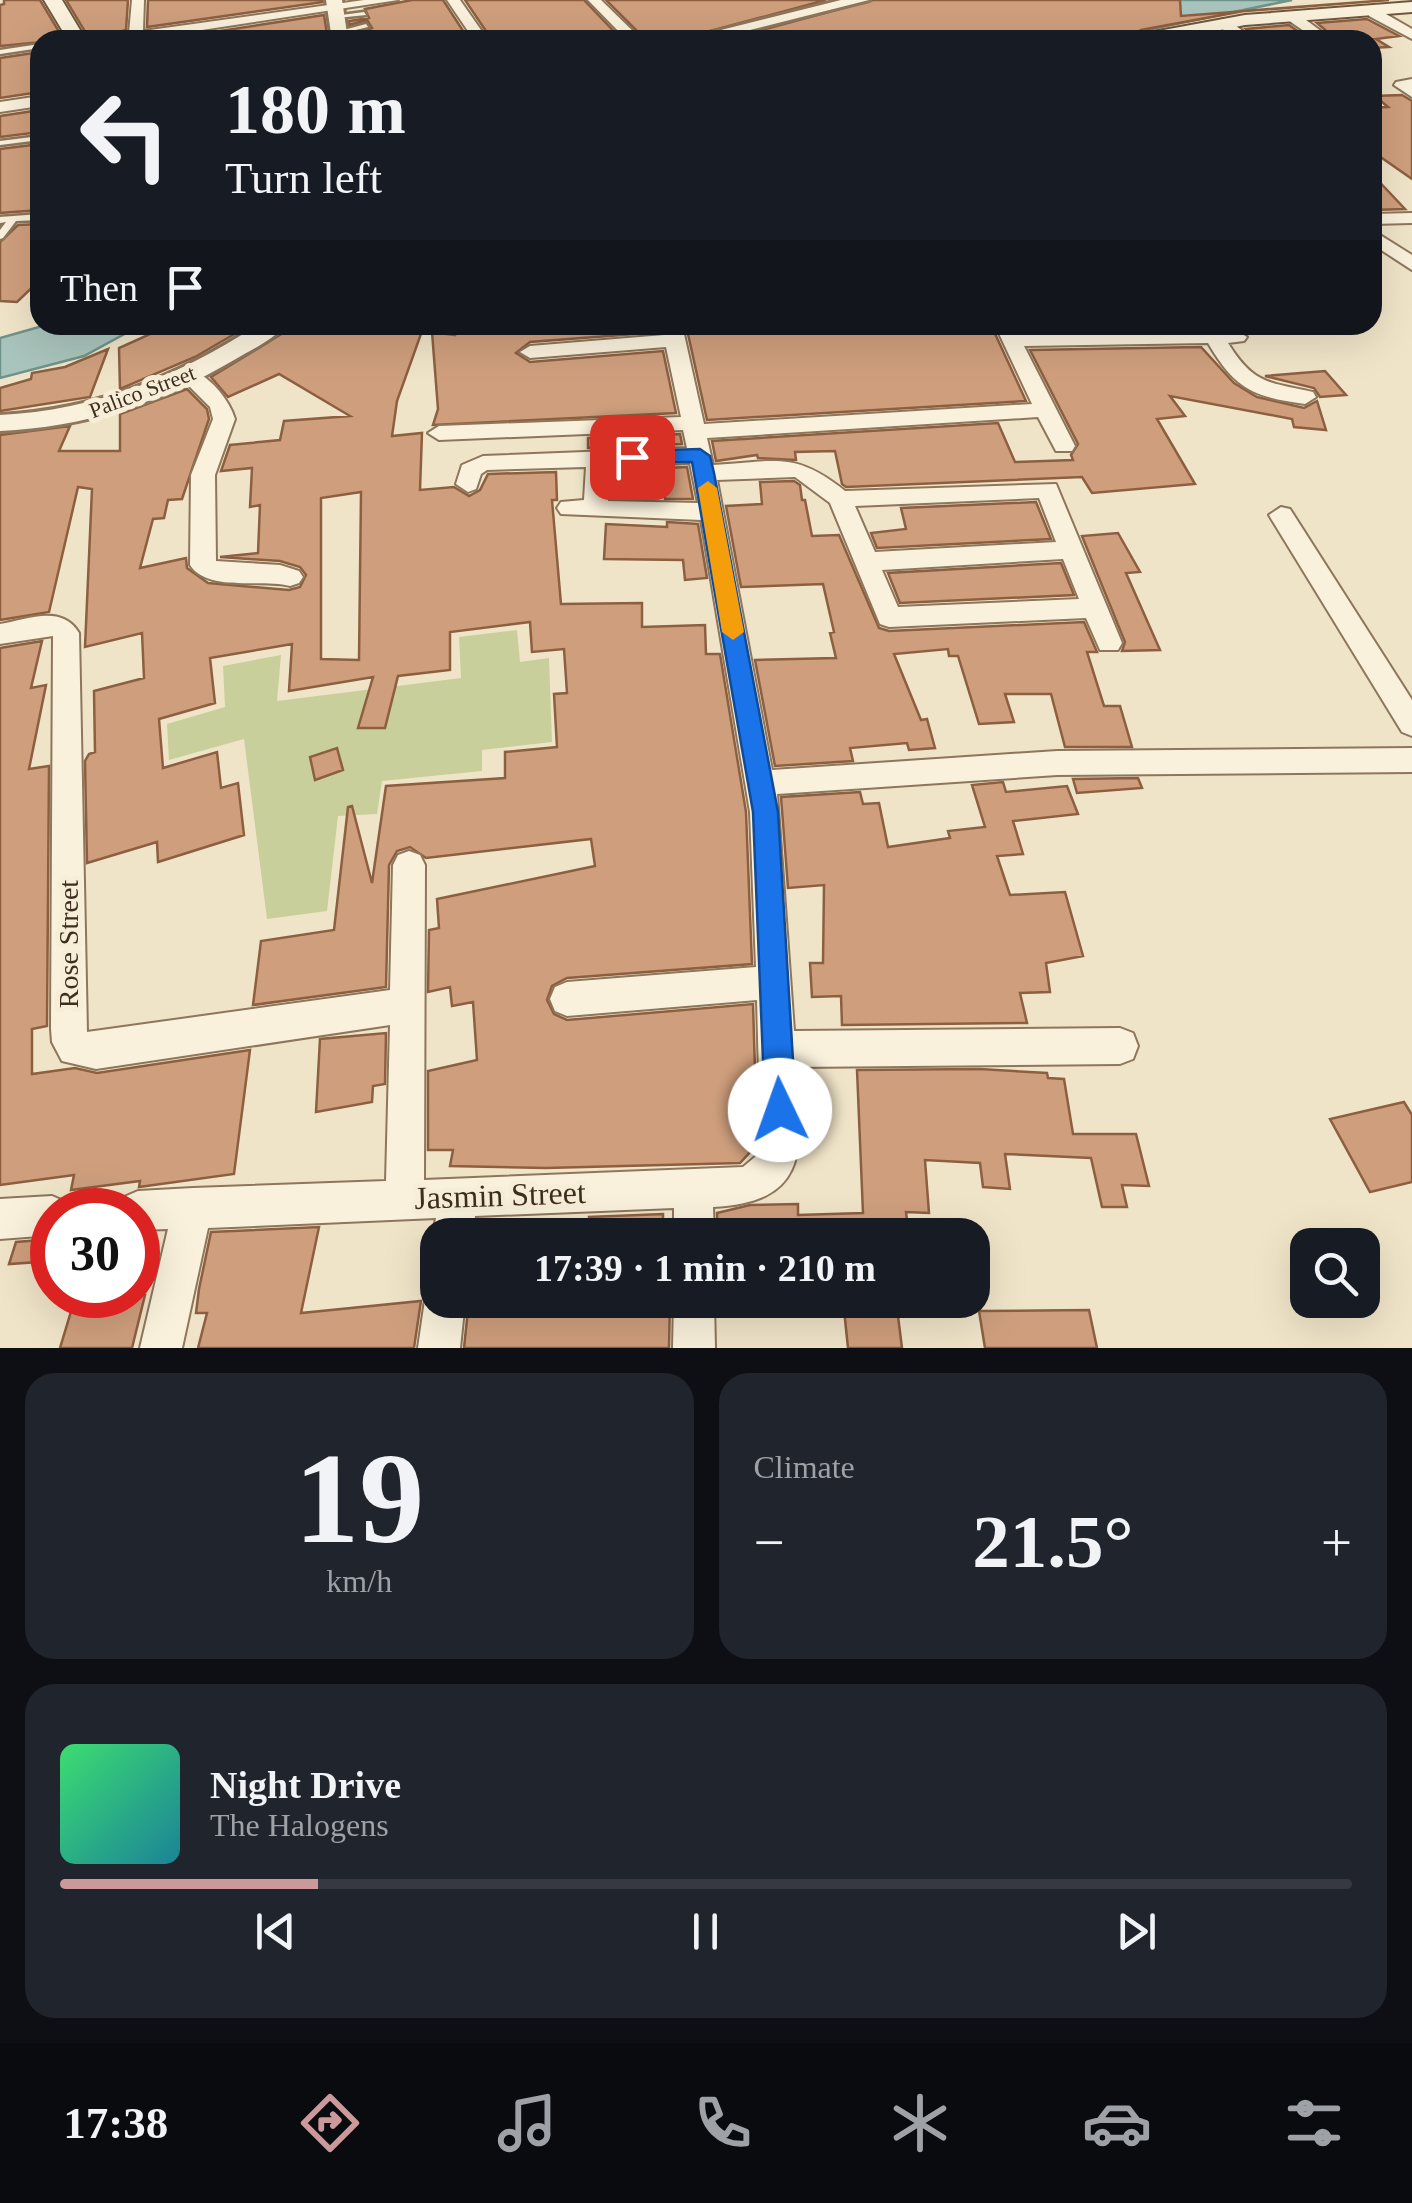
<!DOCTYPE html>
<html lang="en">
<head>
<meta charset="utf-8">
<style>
	:root { --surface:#171b24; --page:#20242c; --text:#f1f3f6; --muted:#9ea1a6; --line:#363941; --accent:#cc999b }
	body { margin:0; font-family:"Times New Roman",serif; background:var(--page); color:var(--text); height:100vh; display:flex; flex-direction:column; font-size:38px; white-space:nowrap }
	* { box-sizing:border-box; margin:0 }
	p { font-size:32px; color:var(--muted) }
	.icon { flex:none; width:55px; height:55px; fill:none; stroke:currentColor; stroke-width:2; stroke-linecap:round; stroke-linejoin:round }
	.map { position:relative; height:1348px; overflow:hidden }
	.drawer { display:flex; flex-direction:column; gap:25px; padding:25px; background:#0d0f14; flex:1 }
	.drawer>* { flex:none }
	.hud { position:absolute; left:30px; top:30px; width:1352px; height:305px; border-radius:30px; box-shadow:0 10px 40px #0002; background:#171b24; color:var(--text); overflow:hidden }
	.controls { position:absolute; left:1290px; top:1228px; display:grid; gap:20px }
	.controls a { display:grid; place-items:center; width:90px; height:90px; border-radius:20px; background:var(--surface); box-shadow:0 10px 40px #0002; font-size:50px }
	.speed { position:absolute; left:30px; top:1188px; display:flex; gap:20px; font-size:50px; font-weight:700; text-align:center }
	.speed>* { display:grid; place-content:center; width:130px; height:130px; border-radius:50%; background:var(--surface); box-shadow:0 10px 40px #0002; line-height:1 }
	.speed .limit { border:15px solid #d22; background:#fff; color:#111 }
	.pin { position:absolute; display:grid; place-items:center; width:85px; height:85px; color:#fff; margin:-42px; border-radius:20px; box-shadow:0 5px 15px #0006 }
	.me { position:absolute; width:110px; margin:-55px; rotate:357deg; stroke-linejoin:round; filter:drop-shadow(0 0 8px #0008) }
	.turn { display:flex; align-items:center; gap:35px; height:210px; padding:0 30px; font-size:45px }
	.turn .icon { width:130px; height:130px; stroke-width:2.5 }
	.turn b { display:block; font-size:70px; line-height:85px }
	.then { display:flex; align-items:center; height:95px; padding:0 30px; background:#0003; gap:20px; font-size:38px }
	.big { font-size:75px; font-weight:800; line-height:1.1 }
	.drawer .tile { flex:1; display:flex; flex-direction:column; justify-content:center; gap:15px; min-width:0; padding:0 35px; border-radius:30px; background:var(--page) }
	.drawer .dial { align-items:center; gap:0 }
	.dial b { font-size:130px; line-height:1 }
	.song { display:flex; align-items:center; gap:30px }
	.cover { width:120px; height:120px; border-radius:15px; background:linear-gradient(135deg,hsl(140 70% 55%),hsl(190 70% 35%)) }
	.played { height:10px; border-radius:5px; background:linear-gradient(90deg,var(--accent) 20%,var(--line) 20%) }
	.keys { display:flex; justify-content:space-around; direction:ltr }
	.heat { display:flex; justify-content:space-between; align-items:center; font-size:55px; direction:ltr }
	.drawer .tiles { flex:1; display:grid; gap:25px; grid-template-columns:1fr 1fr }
	.tile:last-child { grid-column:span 2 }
	.trip { position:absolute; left:420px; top:1218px; width:570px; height:100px; border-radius:30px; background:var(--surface); box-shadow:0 10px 40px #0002; font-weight:800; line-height:100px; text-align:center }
	.tabs { display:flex; height:160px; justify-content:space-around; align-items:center; background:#090b0e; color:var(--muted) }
	.tabs .icon { width:70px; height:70px }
	.tabs .current { color:var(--accent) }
	.tabs b { font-size:45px; color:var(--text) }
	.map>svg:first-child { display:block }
	.green { fill:#c9cf9b }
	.water { fill:#a9c4bc; stroke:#6f938a; stroke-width:2.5 }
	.building { fill:#cf9f7d; stroke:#8d5f41; stroke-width:2.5; fill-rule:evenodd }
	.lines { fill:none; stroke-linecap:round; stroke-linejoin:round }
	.service-casing { stroke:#8d765c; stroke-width:5 }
	.minor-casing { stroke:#8d765c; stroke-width:4 }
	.tertiary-casing { stroke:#8d765c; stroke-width:6 }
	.secondary-casing { stroke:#6f573f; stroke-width:4 }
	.service { fill:#faf1dc; fill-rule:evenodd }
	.minor { fill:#faf1dc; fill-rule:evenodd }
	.tertiary { fill:#faf1dc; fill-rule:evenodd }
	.secondary { fill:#faf1dc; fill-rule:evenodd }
	.route { fill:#1a73e8; stroke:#114b97; stroke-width:2.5 }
	.slow { fill:#f59e0b }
	.labels { text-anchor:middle; stroke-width:10; stroke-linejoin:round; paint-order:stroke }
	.far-street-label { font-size:22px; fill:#3d2e20; stroke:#f7eed8 }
	.street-label { font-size:28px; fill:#3d2e20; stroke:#f7eed8 }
	.near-street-label { font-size:32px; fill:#3d2e20; stroke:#f7eed8 }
</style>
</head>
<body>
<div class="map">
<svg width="1412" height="1348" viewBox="0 0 1412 1348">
	<rect width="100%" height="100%" fill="#f0e4c8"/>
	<path class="green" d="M517,630L520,662L549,658L552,742L482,750V771L382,781L377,814L338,816L327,911L267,919L244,739L169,760L167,724L225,707L223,666L281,655L277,701L461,678L459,637Z"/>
	<path class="water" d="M1179,0H1292L1137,32L895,40Z
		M46,325H141L84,356L0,378V338Z"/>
	<path class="building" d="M4,0H40L64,40L0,46V5L4,4Z
		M66,0H128L126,30L90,40Z
		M148,0H322L323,2L147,27Z
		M412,0H443L469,40H352L351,35L372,28L367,20L349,25V21L369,18L365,9Z
		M465,0H584L622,40H492Z
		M606,0H826L677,40H646Z
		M873,0H1180L1181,16L1389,0L1244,11L1141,30L1131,37L1113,40H725Z
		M324,15L328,40H161Z
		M1367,19L1399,36L1376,39L1389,47L1372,48V40H1337L1317,23Z
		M1289,25L1310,40H1259L1246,29Z
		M40,52V92L0,98V58Z
		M1402,95L1412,101V179L1372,151V108L1388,107L1375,96Z
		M40,110V132L0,137V116Z
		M40,144V210L0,213V149Z
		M1372,174L1405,209L1372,210Z
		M40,224V280L17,302L0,301V242L18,225Z
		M170,325H250L195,357L120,389L119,348Z
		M296,325H380L422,331L397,401L392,436L422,433L420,490L454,487L469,496L480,490L488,474L556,472L557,500H552L561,604L642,603V627L705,625L706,654H720L746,812L752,964L567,978L552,986L547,1000L554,1014L567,1020L753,1004L757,1136H752V1150L740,1163L546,1168L450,1166L453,1150H428V1071L477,1060L473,1002L452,1006L450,987L428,992L429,930L439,928L437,899L595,866L591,839L426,858L410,847L397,851L389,865L386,987L253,1005L261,941L334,930L348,807L352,806L372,883L386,786L505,778V752L557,747L554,694L567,693L564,649L532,652L530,622L450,632V670L398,676L385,728H358L373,677L289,691L292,644L210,658L215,703L159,719L163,768L217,752L221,788L238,783L244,835L158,862L157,842L87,863L85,761L89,754L95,752L94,691L144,678L142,633L85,647L92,489L78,487L49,612L0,620V435L70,426L59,451H120V414L187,389L207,409L209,419L182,499L168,500L164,518L153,519L140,568L186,558L187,568L208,583L289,590L300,587L306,575L300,567L280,561L220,557L258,553L260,505L250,507L252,468L221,471L230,445L280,440L284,421L350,416L279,374L228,397L211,377ZM361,492L359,660L321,659V498Z
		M455,325H658L660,332L530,342L516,353L530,362L663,351L676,413L433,425L438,409L432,332L455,335Z
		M686,325H991L1026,401L707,420Z
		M1201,347L1234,383L1257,397L1304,408L1317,401L1326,430L1294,427L1292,419L1170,396L1185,416L1157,419L1195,484L1092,493L1082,477L846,487L842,484L835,451L795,452L796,460L758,458L757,455L716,461L712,441L998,423L1015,462L1073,460L1071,455L1078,444L1030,350Z
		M108,349L90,397L0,411V388L31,379L32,373L65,367Z
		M1325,371L1346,395L1320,397L1314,388L1265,376Z
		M680,434L682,444L588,448V438Z
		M687,467L693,499H665L663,472L642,473V469Z
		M794,481L800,485L802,500H805L812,536L839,535L879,628L889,631L1084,622L1097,652H1087L1104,706H1120L1132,747H1065L1051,694H1005L1014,722L979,724L958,656H949L948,649L894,654L921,720L927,719L935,748L909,750L907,743L850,748L853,761L775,766L755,660L836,658L830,633L834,632L823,584L741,587L726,506L762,504L760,482Z
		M1036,502L1051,539L877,548L871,533L906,529L901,508Z
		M667,522L698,524L707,578L685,580L683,560L604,559L606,524L667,527Z
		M1118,533L1140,572L1126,573L1160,650L1122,651L1125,642L1082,536Z
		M1061,563L1074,595L900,603L888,573Z
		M42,641L31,688L46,685L29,769L49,766L47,1026L32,1029V1074L75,1068L97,1073L250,1050L234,1174L139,1187L140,1181L71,1190L74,1175L0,1185V648Z
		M337,748L343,770L315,780L310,757Z
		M1138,778L1142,788L1077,793L1073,779Z
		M1003,782L1006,792L1067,786L1078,814L1013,821L1023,854L997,856L1010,895L1065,892L1083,956L1046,963L1050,992L1020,993L1027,1023L842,1025L841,996L812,997L810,963H823L824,885L788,888L781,797L860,792L863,804L879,803L888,847L950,838L948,831L985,827L972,785Z
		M386,1033L385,1084L373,1086L372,1102L316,1112L320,1039Z
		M980,1069L1047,1073L1048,1078L1064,1079L1073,1134H1136L1149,1186L1122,1185L1127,1207H1102L1091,1158L1005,1154L1010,1189L983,1187L980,1163L925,1160L929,1213L906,1212L909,1235H718L717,1213L750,1205L798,1204V1215L863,1213L857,1070Z
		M1404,1102L1412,1115V1182L1370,1192L1330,1119Z
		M663,1214V1235H590L589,1217Z
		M319,1227L301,1313L421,1301L414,1348H198L207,1313H196L199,1289L211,1232Z
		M52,1239V1261L9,1264L16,1242Z
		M76,1295H145L132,1348H60Z
		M469,1300H670L669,1348H464Z
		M843,1300H896L902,1348H848Z
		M1089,1310L1097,1348H985L979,1311Z"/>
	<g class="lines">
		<g class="service-casing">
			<path id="service" d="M364,12L366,15L337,18L334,16Z
				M366,24L368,27L339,34L336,32Z
				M40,44V48L0,54V50Z
				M40,136V140L0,145V141Z
				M40,214V220L16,221L3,238L0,239V230L6,222L0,223V217Z"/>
		</g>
		<g class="minor-casing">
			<path id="minor" d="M132,0H144L143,31L364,0H398L136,40H100L129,33Z
				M447,0H460L488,40H474Z
				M588,0H601L642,40H627Z
				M1369,10H1379L1412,29V39L1369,16Z
				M1288,14H1298L1333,40H1317L1288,20Z
				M1223,19L1228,20L1255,40H1239L1218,26L1216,23Z
				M1412,79V97L1394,85L1396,82Z
				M40,96V106L0,112V102Z
				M1412,213V223L1372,224V214Z
				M1372,230L1412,255V270L1372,244Z
				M662,325H682L704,424L1032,404L995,325H1013L1017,334L1237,331L1247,337L1244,341L1228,343C1254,385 1269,382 1313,392L1316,397L1305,404C1253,397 1235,389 1208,343L1024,346L1075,446L1072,451H1056L1038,417L707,438L713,465C775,462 794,450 845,491L1056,484L1122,643L1118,650H1100L1086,618L889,627L880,624L830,503L795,477L717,480L772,770L1057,751L1412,748V772L1057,775L777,794L794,1031L1120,1028L1133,1033L1138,1046L1133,1059L1120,1064L796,1067C801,1145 813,1202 713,1207L714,1235H674V1208L475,1216L473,1235H438V1245L433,1235L436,1218L208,1228L182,1348H140L168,1229L138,1230V1210H119L124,1197L138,1191L193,1188L386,1181L390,1025L96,1069L62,1061L52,1042L51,1029L53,636L0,644V624C28,619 62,604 79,633L87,1032L390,990L393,865L398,855L409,851L420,855L425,865L424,1180L743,1167L761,1152L757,1000L567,1016L555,1011L550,999L555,987L567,982L756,967L750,812L701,520L561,514L557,508L561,502L584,500L586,467L487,470L481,474L476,489L468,492L456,484L462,465L483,456L687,448L683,430L439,440L428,433L439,426L681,417L666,347L530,358L520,352L530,346L664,335ZM690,463L698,503L608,501L609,466ZM1039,498L1056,542L875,552L855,506ZM1063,559L1079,599L898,607L882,570Z
				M189,369C209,375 229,399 235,419L215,475L216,561L280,565L299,571L303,577L299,583L290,586C262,578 208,593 190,565L191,475L213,419L210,407L178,375Z
				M1281,507L1290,509L1412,700V736L1402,732L1269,515Z
				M52,1196L66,1202L69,1210H52V1235L0,1239V1199Z
				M438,1283V1300H465L460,1348H418L425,1300L431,1286Z
				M674,1300H714L715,1348H673Z"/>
		</g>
		<g class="tertiary-casing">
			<path id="tertiary" d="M326,0H342L348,40H332Z
				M841,0H869L710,40H681Z
				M257,325H285C273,340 251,350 234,360C161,403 84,427 0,431V415C96,410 177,377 257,325Z"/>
		</g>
		<g class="secondary-casing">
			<path id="secondary" d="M44,0H62L86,40H68Z
				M1412,2V12L1245,25L1171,40H1133L1142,34L1245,15Z"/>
		</g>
		<use href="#service" class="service"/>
		<use href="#minor" class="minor"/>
		<use href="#tertiary" class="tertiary"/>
		<use href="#secondary" class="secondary"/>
	</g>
	<path class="route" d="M700,449L710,456L714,473L778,812L796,1110L791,1121L780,1126L769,1121L765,1110L753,812L692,462L632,463L623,457L632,451Z"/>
	<path class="slow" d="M708,481L717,488L744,632L733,640L722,632L698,488Z"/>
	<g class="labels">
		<g class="far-street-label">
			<text transform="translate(142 391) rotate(-21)" y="8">Palico Street</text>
		</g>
		<g class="street-label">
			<text transform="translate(68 944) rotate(-90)" y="10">Rose Street</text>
		</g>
		<g class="near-street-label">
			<text transform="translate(500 1195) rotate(-2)" y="11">Jasmin Street</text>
		</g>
	</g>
</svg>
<div class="controls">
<a><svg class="icon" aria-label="search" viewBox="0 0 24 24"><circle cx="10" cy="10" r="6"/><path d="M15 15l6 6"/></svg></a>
</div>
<div class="speed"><div class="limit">30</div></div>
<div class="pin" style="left:632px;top:457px;background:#d93025"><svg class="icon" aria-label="arrive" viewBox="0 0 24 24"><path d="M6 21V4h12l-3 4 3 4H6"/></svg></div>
<svg class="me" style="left:780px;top:1110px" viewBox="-20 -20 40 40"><circle r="19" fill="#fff"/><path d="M0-13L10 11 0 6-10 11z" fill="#1a73e8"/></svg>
<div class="trip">17:39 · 1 min · 210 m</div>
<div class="hud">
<div class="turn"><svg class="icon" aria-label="left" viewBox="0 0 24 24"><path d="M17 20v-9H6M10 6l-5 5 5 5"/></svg><div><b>180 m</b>Turn left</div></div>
<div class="then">Then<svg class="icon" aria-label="arrive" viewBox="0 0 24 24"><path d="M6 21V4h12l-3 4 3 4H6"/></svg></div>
</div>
</div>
<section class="drawer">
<div class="tiles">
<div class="tile dial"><b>19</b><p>km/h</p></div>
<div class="tile"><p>Climate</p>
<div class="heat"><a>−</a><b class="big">21.5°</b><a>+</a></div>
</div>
<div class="tile">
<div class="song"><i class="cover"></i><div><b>Night Drive</b><p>The Halogens</p></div></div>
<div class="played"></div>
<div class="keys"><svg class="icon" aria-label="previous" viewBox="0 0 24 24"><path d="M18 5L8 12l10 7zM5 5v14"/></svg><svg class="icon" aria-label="pause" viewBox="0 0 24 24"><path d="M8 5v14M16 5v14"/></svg><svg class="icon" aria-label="next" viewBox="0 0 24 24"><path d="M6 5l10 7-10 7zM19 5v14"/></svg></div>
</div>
</div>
</section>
<nav class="tabs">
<b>17:38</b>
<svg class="icon current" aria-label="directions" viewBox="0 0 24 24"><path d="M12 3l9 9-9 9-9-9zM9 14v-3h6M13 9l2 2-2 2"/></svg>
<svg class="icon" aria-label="music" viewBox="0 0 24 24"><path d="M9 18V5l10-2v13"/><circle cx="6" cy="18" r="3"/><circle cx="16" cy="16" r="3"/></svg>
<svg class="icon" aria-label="phone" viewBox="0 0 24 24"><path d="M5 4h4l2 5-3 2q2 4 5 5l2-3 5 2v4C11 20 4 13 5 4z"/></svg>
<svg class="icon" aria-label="climate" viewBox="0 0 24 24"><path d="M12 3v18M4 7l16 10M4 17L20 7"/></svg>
<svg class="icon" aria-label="car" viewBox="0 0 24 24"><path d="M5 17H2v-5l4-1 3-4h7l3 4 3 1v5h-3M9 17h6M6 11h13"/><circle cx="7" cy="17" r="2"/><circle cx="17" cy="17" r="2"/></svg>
<svg class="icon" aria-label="filters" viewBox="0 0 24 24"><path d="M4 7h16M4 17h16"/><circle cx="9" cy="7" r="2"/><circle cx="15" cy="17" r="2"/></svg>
</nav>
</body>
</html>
